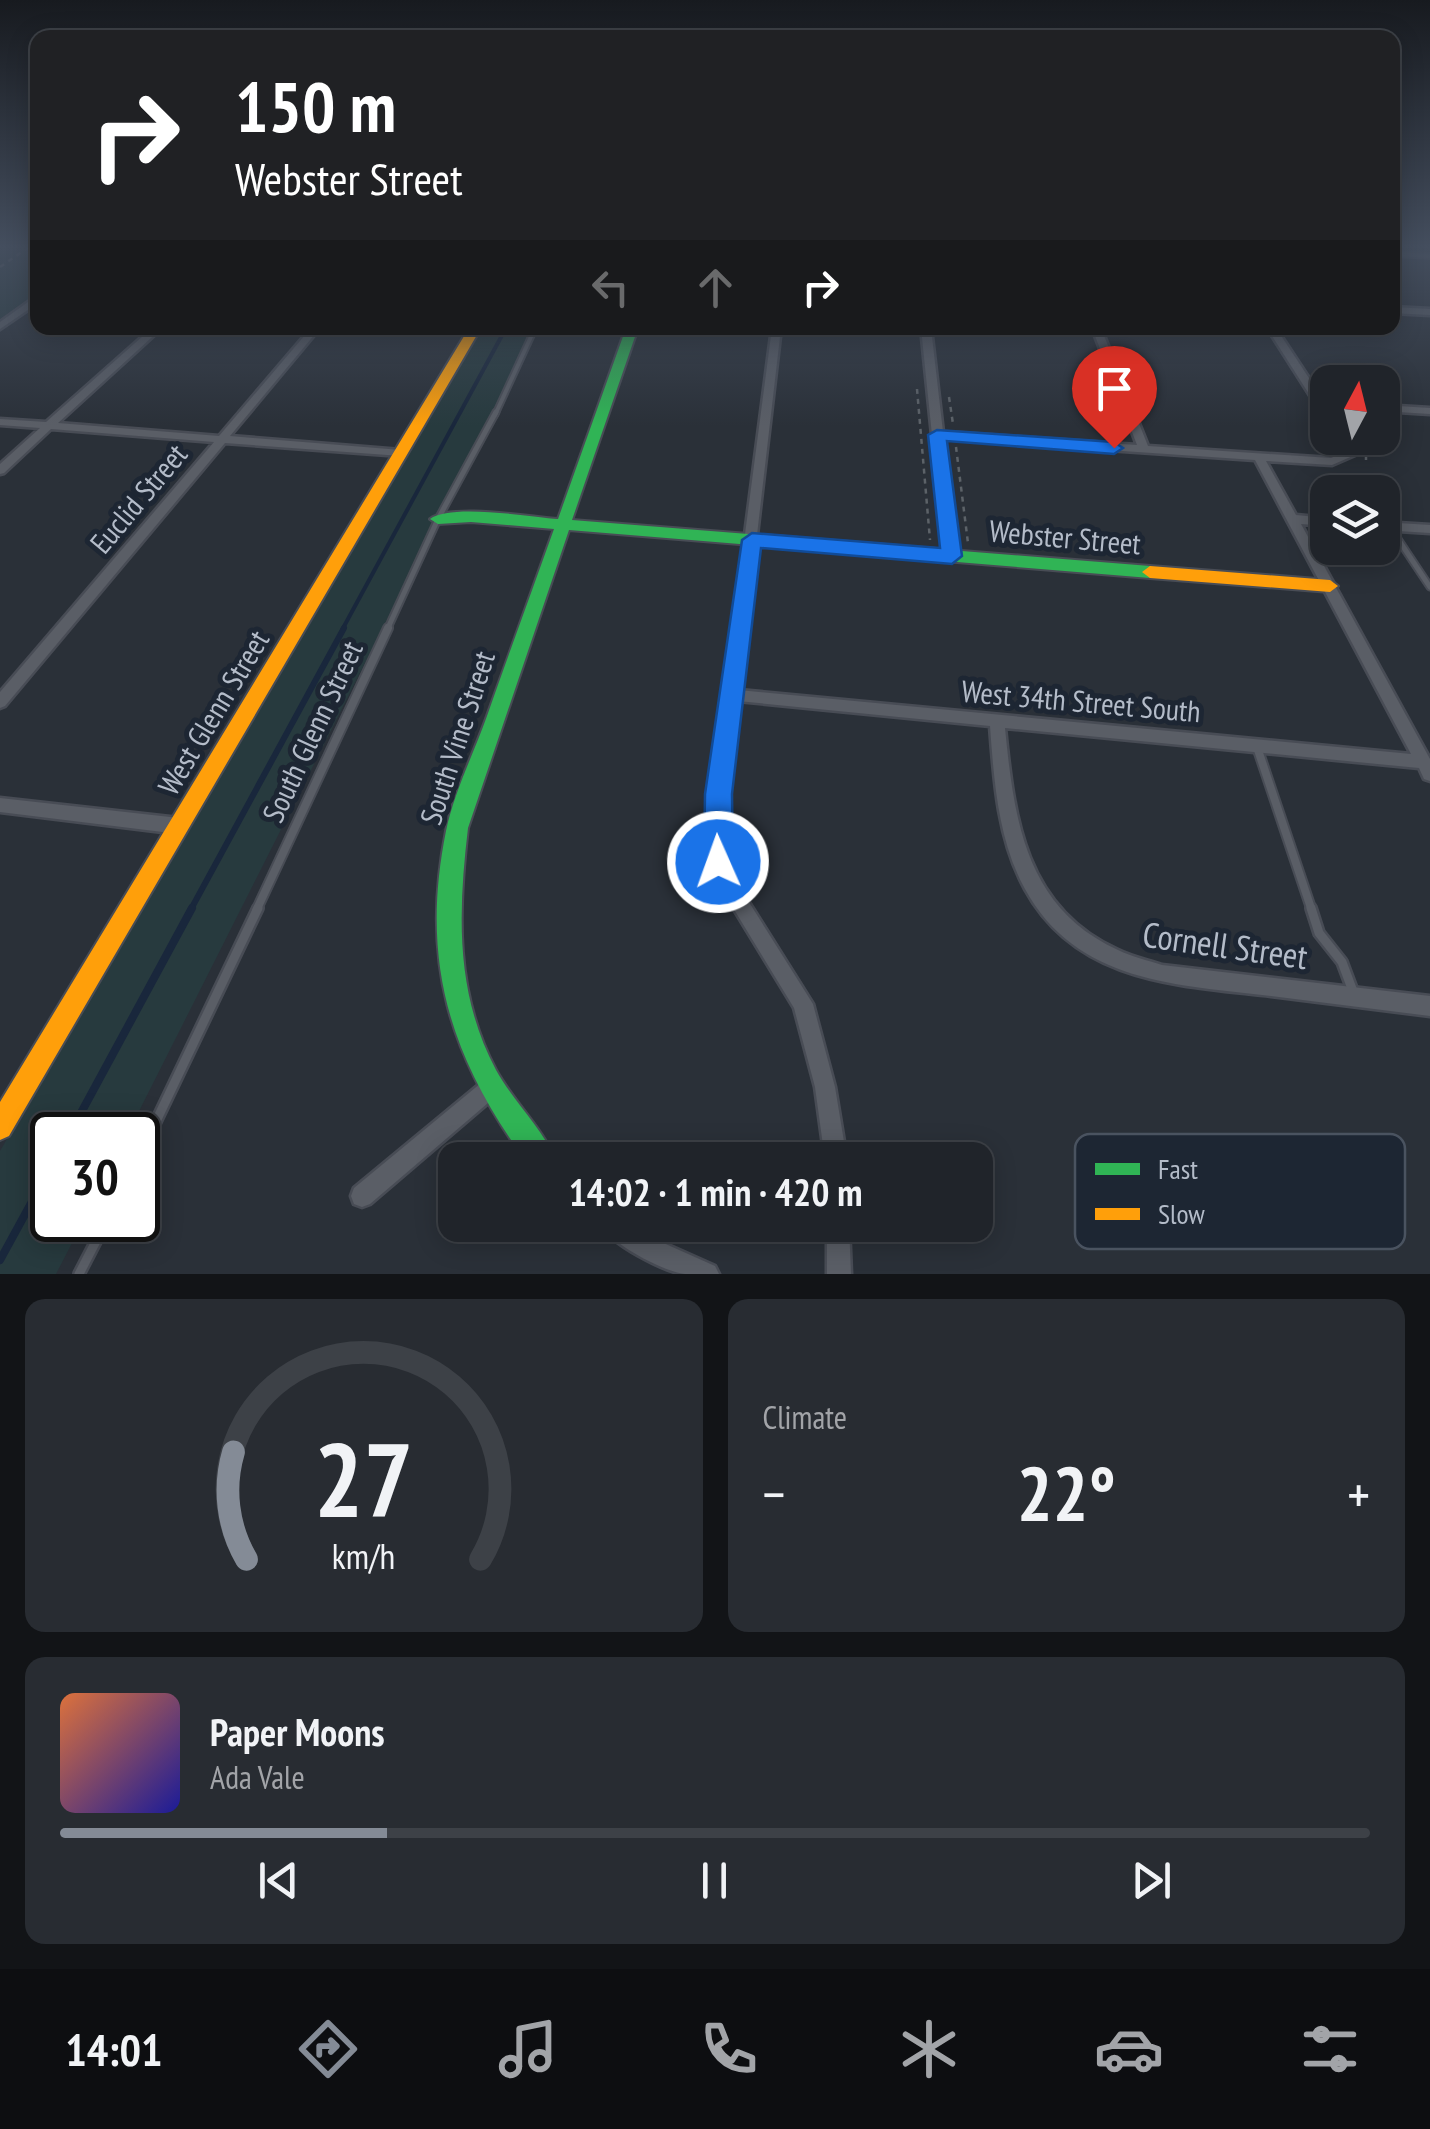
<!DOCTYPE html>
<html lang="en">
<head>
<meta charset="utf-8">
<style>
	:root { --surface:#20242a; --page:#282c32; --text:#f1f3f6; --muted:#a2a4a8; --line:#3d4147; --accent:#848b96 }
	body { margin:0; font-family:"PT Sans Narrow",sans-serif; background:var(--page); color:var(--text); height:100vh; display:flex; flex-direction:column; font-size:38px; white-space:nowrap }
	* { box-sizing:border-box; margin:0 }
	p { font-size:32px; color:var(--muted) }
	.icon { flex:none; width:55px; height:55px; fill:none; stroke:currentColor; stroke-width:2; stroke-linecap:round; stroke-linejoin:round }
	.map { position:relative; height:1274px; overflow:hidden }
	.side { display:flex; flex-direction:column; gap:25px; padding:25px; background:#121417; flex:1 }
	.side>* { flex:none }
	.hud { position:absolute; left:30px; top:30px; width:1370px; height:305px; border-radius:20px; box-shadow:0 5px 25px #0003,0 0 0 2px var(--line); background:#202124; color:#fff; overflow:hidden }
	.needle { width:65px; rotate:7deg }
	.controls { position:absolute; left:1310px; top:365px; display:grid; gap:20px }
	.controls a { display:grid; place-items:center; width:90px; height:90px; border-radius:20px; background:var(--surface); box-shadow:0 5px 25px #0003,0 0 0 2px var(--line); font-size:50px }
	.speed { position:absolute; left:30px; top:1112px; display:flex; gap:20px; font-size:50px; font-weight:700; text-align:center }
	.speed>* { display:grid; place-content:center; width:130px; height:130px; border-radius:50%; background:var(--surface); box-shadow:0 5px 25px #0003,0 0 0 2px var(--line); line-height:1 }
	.speed .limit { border:5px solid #111; border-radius:15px; background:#fff; color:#111 }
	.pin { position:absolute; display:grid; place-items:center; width:85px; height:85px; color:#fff; margin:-102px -42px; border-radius:50% 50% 50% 0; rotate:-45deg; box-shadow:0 0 10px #0007 }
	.pin .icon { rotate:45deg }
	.me { position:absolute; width:110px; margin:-55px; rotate:358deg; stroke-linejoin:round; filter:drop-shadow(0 0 8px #0008) }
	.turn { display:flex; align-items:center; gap:35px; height:210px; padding:0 40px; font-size:45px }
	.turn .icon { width:130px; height:130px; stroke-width:2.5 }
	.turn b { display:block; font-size:70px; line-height:85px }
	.lanes { display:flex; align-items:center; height:95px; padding:0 40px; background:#0003; justify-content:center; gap:50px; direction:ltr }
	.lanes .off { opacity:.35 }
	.big { font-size:75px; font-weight:600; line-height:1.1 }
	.side .widget { flex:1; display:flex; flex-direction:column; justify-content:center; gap:15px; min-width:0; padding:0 35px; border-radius:20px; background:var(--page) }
	.side .dial { align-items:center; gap:0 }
	.dial svg { height:260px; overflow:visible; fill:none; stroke:var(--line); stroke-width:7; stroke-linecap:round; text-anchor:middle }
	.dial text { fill:var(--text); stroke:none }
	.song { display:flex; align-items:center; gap:30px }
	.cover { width:120px; height:120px; border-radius:15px; background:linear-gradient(135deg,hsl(20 70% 55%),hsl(240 70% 35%)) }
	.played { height:10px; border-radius:5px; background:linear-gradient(90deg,var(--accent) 25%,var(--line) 25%) }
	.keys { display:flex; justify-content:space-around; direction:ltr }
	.heat { display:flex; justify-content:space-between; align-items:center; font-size:55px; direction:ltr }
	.side .tiles { flex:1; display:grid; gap:25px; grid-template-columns:1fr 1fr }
	.widget:last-child { grid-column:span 2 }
	.trip { position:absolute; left:438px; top:1142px; width:555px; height:100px; border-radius:20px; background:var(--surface); box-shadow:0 5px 25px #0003,0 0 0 2px var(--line); font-weight:600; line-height:100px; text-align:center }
	.tab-bar { display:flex; height:160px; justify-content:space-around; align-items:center; background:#0d0e11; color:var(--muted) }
	.tab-bar .icon { width:70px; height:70px }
	.tab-bar .selected { color:var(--accent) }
	.tab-bar b { font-size:45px; color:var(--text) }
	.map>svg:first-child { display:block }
	.green { fill:#273a3e }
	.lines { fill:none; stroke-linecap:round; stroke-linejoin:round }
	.stream-far2 { stroke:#19273c; stroke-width:4 }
	.stream-far1 { stroke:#19273c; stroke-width:6 }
	.stream { stroke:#19273c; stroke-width:8 }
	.lane-far3-casing { stroke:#484c55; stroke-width:8 }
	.lane-far2-casing { stroke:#484c55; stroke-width:9 }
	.lane-far1-casing { stroke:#484c55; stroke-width:12 }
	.lane-casing { stroke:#484c55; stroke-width:14 }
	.street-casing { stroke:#484c55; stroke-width:5 }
	.fast-casing { stroke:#484c55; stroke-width:4 }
	.slow-casing { stroke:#484c55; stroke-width:4 }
	.path { stroke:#5c6268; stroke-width:2.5; stroke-dasharray:5 5; stroke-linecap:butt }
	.lane-far3 { stroke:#5a5e66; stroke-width:4 }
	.lane-far2 { stroke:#5a5e66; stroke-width:5 }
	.lane-far1 { stroke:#5a5e66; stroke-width:8 }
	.lane { stroke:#5a5e66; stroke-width:9 }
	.street { fill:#5a5e66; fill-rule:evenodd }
	.fast { fill:#30b455; fill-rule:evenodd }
	.slow { fill:#ff9f0a; fill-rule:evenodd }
	.route { fill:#1a73e8; stroke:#114b97; stroke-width:2.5 }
	.labels { text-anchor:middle; stroke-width:10; stroke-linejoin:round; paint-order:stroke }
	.street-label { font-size:30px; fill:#b4bcc9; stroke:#1d2633 }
	.near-street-label { font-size:35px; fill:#b4bcc9; stroke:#1d2633 }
	.key { fill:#1d2633; stroke:#4a5360; stroke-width:2.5 }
	.key-label { font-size:28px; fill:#b4bcc9 }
</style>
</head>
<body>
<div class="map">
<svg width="1430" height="1274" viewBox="0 0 1430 1274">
	<rect width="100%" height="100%" fill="#2a3038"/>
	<path class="green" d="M0,247H37L38,292L0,319Z
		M482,328H534L446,512L431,532L127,1135H52V1220H84L56,1274H0V1151Z"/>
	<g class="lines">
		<path class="stream-far2" d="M342,630L506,328"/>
		<path class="stream-far1" d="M190,911L344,628"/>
		<path class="stream" d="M69,1135L192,908
			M0,1260L52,1165"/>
		<g class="lane-far3-casing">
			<path id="lane-far3" d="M1392,250L1397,254L1430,256
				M495,415L535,328"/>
		</g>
		<g class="lane-far2-casing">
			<path id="lane-far2" d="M1390,527L1430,587
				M387,630L438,519L496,412"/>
		</g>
		<g class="lane-far1-casing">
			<path id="lane-far1" d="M1257,747L1312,911
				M256,911L388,628"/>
		</g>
		<g class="lane-casing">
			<path id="lane" d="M1311,908L1319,933L1342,962L1354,994
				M138,1159L258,908
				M79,1274L107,1220"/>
		</g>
		<g class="street-casing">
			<path id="street" d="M38,295V303L0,329V322Z
				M1392,307L1430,309V315L1392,313Z
				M152,328H162L58,423L219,436L311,328H320L230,436L401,450L407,453L401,456L225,443L5,706L0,708V692L214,442L51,429L4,473L0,474V464L40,428L0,425V419L46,422Z
				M772,328H781L739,690L1411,754L1255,460L944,439L958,556L956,559H948L932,435L921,328H931L943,432L1137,445L1092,328H1101L1148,446L1331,458L1343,453L1337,438H1347L1355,455L1332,465L1266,461L1296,515L1328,518V526L1301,524L1430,759V781L1424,779L1419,768L1005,728C1014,819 1025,908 1118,950C1132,957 1147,960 1162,965L1430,996V1016C1377,1009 1324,1003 1271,996C1178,985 1076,983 1025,889C998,840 994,781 990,726L738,701L727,794L724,844L730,872L813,1004L835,1087L847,1160H825L815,1087L794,1008L713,875L708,844L711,794Z
				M1267,328H1276L1328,407V419L1323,416Z
				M1382,405L1430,408V414L1382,411Z
				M1382,522L1430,525V533L1382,530Z
				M0,798L179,818L185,821L187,826L185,831L179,834L0,812Z
				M488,1080L495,1083L498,1090L495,1097L370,1204L362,1207L354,1204L351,1196L354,1188L481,1083Z
				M602,1225H631L641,1233L715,1266L719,1274C708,1274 696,1274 685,1274C665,1272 610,1244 602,1225Z
				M827,1225H849L851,1274H827Z"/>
		</g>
		<g class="fast-casing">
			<path id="fast" d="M626,328H638L572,520L1150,566L1158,572L1150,578L569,530L468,828C458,912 455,993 496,1070C513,1101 542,1128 556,1160H525C449,1055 420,960 446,831C454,792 474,753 487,716C509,653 532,591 554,529L471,522L438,524L430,519C451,503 529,517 558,519Z"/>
		</g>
		<g class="slow-casing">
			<path id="slow" d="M469,328H481L9,1136L0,1140V1102Z
				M1150,566L1330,580L1338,586L1330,592L1150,578L1142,572Z"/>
		</g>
		<path class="path" d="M0,267L29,247
			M917,389L930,540
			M949,397L953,424
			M1315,422L1327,440
			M1358,438L1366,450V460
			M956,447L968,543"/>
		<use href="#lane-far3" class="lane-far3"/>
		<use href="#lane-far2" class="lane-far2"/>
		<use href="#lane-far1" class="lane-far1"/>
		<use href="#lane" class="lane"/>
		<use href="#street" class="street"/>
		<use href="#fast" class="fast"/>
		<use href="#slow" class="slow"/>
	</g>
	<linearGradient id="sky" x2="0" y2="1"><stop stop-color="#171a1f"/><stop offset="0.58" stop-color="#444e5e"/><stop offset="1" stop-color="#444e5e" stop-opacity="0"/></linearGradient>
	<rect width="1430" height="426" fill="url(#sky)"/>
	<path class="route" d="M937,430L1114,442L1123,448L1114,454L947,441L962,556L952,564L761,548L732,794L733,862L728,872L718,876L709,872L704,862L705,794L742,540L752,533L940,548L928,435Z"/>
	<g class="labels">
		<g class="street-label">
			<text transform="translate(139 499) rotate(-50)" y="10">Euclid Street</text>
			<text transform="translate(1065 538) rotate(5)" y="10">Webster Street</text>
			<text transform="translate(1081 702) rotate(5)" y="10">West 34th Street South</text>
			<text transform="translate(214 713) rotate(-59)" y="10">West Glenn Street</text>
			<text transform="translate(313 732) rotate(-65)" y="10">South Glenn Street</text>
			<text transform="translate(458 738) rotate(-72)" y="10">South Vine Street</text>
		</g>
		<g class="near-street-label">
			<text transform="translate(1225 946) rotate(8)" y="12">Cornell Street</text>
		</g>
	</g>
	<rect x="1075" y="1134" width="330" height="115" rx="15" class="key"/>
	<rect x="1095" y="1163" width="45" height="12" fill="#30b455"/>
	<rect x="1095" y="1208" width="45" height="12" fill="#ff9f0a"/>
	<g class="key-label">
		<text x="1158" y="1179">Fast</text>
		<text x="1158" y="1224">Slow</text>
	</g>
</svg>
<div class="controls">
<a><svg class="needle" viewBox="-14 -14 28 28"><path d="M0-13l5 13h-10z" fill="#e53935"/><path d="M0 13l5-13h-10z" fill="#a2a4a8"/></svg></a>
<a><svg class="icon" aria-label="layers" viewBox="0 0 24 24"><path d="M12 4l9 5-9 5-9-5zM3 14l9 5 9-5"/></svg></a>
</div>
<div class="speed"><div class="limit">30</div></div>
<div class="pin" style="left:1114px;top:448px;background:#d93025"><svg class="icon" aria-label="arrive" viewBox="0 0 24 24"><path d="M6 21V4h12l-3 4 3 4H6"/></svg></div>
<svg class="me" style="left:718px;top:862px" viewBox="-20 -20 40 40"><circle r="17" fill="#1a73e8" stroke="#fff" stroke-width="3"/><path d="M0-11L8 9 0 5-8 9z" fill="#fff"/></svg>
<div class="trip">14:02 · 1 min · 420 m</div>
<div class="hud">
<div class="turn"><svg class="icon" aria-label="right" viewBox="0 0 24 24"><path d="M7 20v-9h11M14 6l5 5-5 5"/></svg><div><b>150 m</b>Webster Street</div></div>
<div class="lanes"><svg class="icon off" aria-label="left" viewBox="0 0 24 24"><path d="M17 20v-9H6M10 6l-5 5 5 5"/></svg><svg class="icon off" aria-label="ahead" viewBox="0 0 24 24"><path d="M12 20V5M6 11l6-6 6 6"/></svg><svg class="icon" aria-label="right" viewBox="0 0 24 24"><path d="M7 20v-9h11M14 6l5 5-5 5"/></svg></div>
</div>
</div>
<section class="side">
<div class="tiles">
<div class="widget dial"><svg viewBox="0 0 100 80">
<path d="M14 69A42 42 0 1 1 86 69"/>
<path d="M14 69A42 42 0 0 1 10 36" stroke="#848b96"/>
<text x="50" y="56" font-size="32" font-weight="700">27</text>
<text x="50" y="72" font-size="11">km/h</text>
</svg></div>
<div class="widget"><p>Climate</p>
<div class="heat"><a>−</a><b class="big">22°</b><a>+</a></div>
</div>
<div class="widget">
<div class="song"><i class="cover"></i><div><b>Paper Moons</b><p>Ada Vale</p></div></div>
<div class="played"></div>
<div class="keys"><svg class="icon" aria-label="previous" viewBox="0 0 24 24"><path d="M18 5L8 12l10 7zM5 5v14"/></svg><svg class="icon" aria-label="pause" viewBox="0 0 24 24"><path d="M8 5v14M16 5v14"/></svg><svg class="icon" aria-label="next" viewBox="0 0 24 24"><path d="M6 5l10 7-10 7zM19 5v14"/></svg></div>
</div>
</div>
</section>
<nav class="tab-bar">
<b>14:01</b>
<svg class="icon selected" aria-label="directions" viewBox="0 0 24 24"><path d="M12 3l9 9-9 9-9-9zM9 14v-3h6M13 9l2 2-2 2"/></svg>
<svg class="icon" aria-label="music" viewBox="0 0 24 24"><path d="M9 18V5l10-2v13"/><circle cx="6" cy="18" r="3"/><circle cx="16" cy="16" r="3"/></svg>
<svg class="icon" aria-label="phone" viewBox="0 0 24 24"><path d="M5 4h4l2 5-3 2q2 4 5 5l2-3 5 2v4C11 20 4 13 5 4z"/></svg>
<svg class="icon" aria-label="climate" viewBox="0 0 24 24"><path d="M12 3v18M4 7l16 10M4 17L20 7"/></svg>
<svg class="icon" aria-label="car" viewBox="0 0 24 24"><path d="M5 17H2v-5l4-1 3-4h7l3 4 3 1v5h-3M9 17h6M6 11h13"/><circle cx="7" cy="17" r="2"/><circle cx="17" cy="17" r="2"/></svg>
<svg class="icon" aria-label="filters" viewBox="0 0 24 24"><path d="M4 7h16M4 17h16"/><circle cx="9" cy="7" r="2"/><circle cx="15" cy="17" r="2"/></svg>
</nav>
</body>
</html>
